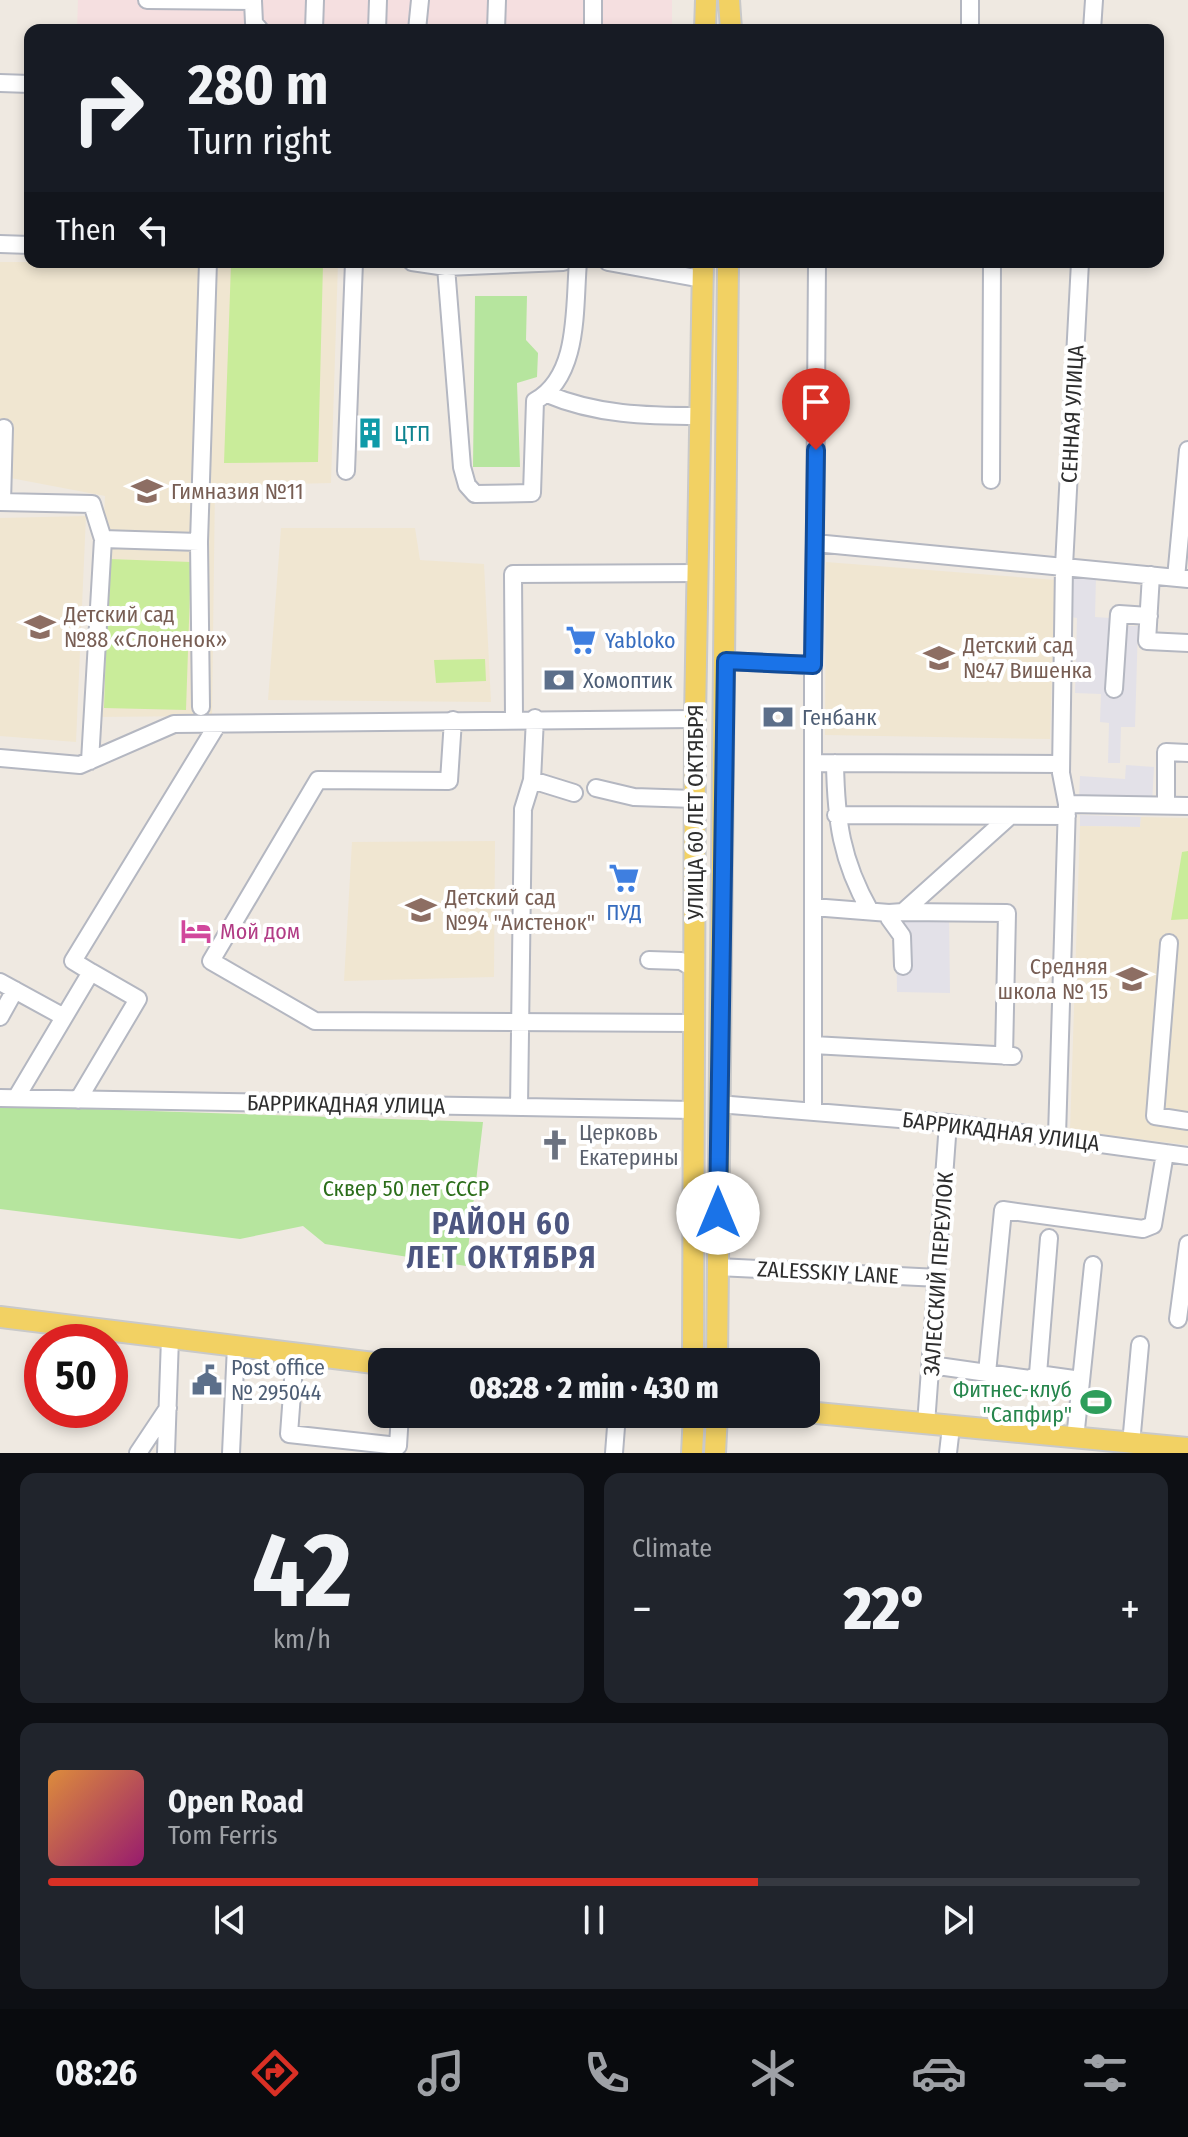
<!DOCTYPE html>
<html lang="en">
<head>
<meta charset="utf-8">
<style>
	:root { --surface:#171b24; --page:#20242c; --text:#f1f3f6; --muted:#9ea1a6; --line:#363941; --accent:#d93025 }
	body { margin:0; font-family:"Fira Sans Condensed",sans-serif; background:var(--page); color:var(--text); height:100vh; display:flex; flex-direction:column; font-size:30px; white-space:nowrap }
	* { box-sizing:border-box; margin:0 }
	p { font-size:26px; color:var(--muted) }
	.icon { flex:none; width:44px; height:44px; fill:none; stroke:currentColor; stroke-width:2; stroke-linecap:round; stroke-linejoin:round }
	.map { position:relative; height:1453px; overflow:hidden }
	.details { display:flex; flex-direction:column; gap:20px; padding:20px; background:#0d0f14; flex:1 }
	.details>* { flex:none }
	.hud { position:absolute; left:24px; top:24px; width:1140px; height:244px; border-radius:16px; box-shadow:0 4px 12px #0003; background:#171b24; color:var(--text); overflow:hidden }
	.speed { position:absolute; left:24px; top:1324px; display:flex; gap:16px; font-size:40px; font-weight:700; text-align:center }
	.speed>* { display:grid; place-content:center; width:104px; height:104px; border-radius:50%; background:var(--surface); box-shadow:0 4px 12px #0003; line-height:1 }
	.speed .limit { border:12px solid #d22; background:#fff; color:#111 }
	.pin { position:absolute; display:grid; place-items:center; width:68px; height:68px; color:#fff; margin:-82px -34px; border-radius:50% 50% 50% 0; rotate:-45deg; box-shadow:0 0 8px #0007 }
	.pin .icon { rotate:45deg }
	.me { position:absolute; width:88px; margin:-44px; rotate:0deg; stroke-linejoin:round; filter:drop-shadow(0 0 6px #0008) }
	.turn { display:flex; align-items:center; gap:28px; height:168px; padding:0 32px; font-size:36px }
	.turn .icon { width:104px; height:104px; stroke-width:2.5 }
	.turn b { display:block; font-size:56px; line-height:68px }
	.then { display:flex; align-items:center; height:76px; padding:0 32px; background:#0003; gap:16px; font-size:30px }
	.big { font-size:60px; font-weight:800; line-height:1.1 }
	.details .widget { flex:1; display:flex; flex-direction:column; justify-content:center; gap:12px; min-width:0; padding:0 28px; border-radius:16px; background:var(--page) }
	.details .dial { align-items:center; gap:0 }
	.dial b { font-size:104px; line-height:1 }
	.song { display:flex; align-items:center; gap:24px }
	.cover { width:96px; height:96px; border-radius:12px; background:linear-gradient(135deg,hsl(30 70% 55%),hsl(320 70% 35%)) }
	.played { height:8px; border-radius:4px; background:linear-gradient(90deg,var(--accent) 65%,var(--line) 65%) }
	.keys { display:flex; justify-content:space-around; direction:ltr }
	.heat { display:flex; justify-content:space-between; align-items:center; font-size:44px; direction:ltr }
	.details .tiles { flex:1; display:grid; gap:20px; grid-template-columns:1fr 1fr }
	.widget:last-child { grid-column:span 2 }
	.trip { position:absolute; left:368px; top:1348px; width:452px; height:80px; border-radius:16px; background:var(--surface); box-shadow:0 4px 12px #0003; font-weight:800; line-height:80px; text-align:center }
	.dock { display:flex; height:128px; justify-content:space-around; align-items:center; background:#090b0e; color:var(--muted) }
	.dock .icon { width:56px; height:56px }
	.dock .on { color:var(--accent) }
	.dock b { font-size:36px; color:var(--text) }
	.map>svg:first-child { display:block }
	.industrial { fill:#e3e1e8 }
	.education { fill:#f0e6d1 }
	.medical { fill:#f5dfe0 }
	.green { fill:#b6e59e }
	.pitch { fill:#c9ec9a }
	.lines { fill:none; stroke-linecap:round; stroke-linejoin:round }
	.minor-casing { stroke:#b4b7c1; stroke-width:20 }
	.major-casing { stroke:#c9c9c9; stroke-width:24 }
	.minor { stroke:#fff; stroke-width:16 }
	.major { stroke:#f2d163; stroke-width:20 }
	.route-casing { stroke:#114b97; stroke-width:20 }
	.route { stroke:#1a73e8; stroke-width:14 }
	.labels { text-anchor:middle; stroke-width:8; stroke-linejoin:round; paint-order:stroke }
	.street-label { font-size:22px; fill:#2e2e2e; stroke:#fff }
	.culture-label { font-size:22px; fill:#0d838f; stroke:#fff; text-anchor:start }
	.education-label { font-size:22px; fill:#785e54; stroke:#fff; text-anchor:start }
	.shop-label { font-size:22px; fill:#366cbe; stroke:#fff; text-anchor:start }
	.service-label { font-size:22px; fill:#4e5e75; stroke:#fff; text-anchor:start }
	.hotel-label { font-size:22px; fill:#b23c85; stroke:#fff; text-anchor:start }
	.worship-label { font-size:22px; fill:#5b616d; stroke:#fff; text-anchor:start }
	.park-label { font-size:22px; fill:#2c6e1b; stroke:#fff }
	.leisure-label { font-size:22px; fill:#27864d; stroke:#fff; text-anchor:end }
	.district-label { font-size:30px; font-weight:bold; letter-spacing:2px; fill:#4d5680; stroke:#fff }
</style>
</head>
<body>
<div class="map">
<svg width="1188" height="1453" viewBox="0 0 1188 1453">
	<rect width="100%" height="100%" fill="#efe9e1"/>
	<path class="industrial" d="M1072,576L1096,577L1095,617L1110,618V626H1138L1135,727H1121L1120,763H1108L1109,723L1100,722L1101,694L1075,693L1077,618L1071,617Z
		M1126,765L1154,767L1152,803L1079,799L1080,776L1125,779Z
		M1080,815L1141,817L1140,827L1080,826Z
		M896,912L949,915L950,993L897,992Z"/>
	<path class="education" d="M0,262H338L331,483L215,486L212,716L94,717L105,496L0,476Z
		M86,516L76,742L0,736V518Z
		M281,528H415L420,560L484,564L491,702L268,700Z
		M826,562L1055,580L1050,739L825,735Z
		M1141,817L1188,818V1145L1070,1131L1080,826L1140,827Z
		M495,841L494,977L344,981L352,842Z"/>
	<path class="medical" d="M78,0H672V30H77Z"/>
	<path class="green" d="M475,296H527L526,340L538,353L537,377L517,383L520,467H473Z
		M0,1106L483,1122L466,1266L325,1244L303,1226L240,1239L0,1209Z"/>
	<path class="pitch" d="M231,264H323L318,462L224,463Z
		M109,559L191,562L186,710L104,708Z
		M485,659L486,681L436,683L434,660Z
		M1188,851V919L1171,920L1182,852Z"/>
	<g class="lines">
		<g class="minor-casing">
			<path id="minor" d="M147,0L253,1L254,23L260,30
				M593,0V30
				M314,30L315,0
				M377,30L378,0
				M417,30L420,0
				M496,30L497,0
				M970,30V0
				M1092,30L1094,0
				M0,83L30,84
				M0,244L30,245
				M412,262L446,267L563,262
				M608,262L702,279
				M446,267L462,467L467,485L475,494L532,493L535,401C580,376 574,307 578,262
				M547,394C596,415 647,416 700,416
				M346,471L354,262
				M991,480L992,262
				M0,502L92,504L103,539L90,761
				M2,502L4,428
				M103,539L199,542
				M815,543L817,262
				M1151,575L1147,641L1188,643
				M1176,578L1188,450
				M726,661L813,665L815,543L1188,579
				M1114,689L1119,614L1149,616
				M201,707L199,542L208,262
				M514,718L513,574L699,573
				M535,718L532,780L574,793
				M453,720L449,781L318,780L211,961L315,1021L694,1023
				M0,758L80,765L174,724L695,719
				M813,763L1061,764
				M835,763C836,820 841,860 870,911
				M596,788L634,797L694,799
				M1067,804L1188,806
				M1166,805V752L1188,753
				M836,815L1067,816
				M813,907L889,913V918L902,936L903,966
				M903,912L1007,913L1004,1056
				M889,913L903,912L1010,816
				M1169,943L1155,1116L1188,1121
				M649,960L681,961L695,969
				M91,972L73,961L217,725
				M0,982L64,1017
				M0,1017L15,990
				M813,1045L1013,1056
				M0,1098L693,1110
				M16,1098L91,972L138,999L78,1100
				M718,1104L948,1123L1188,1156
				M519,1107L523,809L532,780
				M813,1112V665
				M1057,1136L1067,804L1061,773L1064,566L1080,262
				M1049,1238L1038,1374L1081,1380
				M717,1267L939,1278
				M1178,1319L1188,1244
				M295,1353L289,1434L398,1446L400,1414
				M931,1365L1030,1379L1038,1374
				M987,1373L1003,1210L1143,1229L1153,1225L1165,1153
				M926,1424L948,1123
				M1075,1439L1093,1265
				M1131,1444L1140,1345
				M138,1453L168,1408
				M166,1453L170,1338
				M231,1453L236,1346
				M614,1453L617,1414
				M948,1453L951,1427"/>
		</g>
		<g class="major-casing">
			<path id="major" d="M729,0L731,30
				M705,30L706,0
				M0,1317L382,1364
				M693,1362L695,719L703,262
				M717,1362L728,262
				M806,1412L1188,1448
				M692,1453L694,1414
				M715,1453L717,1414"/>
		</g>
		<use href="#minor" class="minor"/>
		<use href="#major" class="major"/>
	</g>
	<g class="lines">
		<g class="route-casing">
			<path id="route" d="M718,1213L726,661L813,665L816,450"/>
		</g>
		<use href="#route" class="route"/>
	</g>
	<defs>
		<g id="building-bare" transform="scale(2.4)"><path d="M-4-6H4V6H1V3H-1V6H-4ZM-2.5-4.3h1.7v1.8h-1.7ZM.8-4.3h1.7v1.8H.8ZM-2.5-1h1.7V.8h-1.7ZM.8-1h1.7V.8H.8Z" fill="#0f9aa8" stroke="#fff" stroke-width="2.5" paint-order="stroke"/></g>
		<g id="school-bare" transform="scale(2.4)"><path d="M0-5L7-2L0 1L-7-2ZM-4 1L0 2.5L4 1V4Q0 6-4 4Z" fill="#8d6e63" stroke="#fff" stroke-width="2.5" paint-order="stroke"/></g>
		<g id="supermarket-bare" transform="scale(2.4)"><path d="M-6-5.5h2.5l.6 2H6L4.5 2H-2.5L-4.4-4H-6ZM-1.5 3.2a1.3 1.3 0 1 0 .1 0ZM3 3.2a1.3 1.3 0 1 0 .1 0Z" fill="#3f7fe0" stroke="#fff" stroke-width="2.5" paint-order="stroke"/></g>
		<g id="bank-bare" transform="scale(2.4)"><path d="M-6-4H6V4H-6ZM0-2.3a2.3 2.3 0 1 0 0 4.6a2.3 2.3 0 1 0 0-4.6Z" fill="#5c6f8a" stroke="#fff" stroke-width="2.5" paint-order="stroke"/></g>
		<g id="hotel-bare" transform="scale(2.4)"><path d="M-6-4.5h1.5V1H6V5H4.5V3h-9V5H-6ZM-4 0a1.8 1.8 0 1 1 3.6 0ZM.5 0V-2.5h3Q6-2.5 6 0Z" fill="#d1479c" stroke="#fff" stroke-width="2.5" paint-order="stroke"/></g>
		<g id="church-bare" transform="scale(2.4)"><path d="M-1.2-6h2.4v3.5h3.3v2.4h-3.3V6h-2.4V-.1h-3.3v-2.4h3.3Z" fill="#6b7280" stroke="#fff" stroke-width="2.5" paint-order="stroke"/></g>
		<g id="civic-bare" transform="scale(2.4)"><path d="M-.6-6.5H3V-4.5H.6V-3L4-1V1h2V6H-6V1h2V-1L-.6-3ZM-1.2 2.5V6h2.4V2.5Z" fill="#5c6f8a" stroke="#fff" stroke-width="2.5" paint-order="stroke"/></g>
		<g id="stadium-bare" transform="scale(2.4)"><path d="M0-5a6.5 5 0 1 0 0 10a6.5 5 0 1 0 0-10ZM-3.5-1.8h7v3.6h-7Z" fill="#2e9e5b" stroke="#fff" stroke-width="2.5" paint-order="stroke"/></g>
	</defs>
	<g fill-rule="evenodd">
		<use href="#building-bare" x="370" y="433"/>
		<use href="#school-bare" x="147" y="491"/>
		<use href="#school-bare" x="40" y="627"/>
		<use href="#supermarket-bare" x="581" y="640"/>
		<use href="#school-bare" x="939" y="658"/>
		<use href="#bank-bare" x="559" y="680"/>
		<use href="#bank-bare" x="778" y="717"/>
		<use href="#supermarket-bare" x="624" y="878"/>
		<use href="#school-bare" x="421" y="910"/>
		<use href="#hotel-bare" x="196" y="931"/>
		<use href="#school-bare" x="1132" y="979"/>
		<use href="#church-bare" x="555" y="1145"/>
		<use href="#civic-bare" x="207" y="1380"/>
		<use href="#stadium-bare" x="1096" y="1402"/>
	</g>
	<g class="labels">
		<g class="street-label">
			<text transform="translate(1072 414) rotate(-87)" y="8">СЕННАЯ УЛИЦА</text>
			<text transform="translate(695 812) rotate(-90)" y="8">УЛИЦА 60 ЛЕТ ОКТЯБРЯ</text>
			<text transform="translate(346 1104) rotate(1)" y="8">БАРРИКАДНАЯ УЛИЦА</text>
			<text transform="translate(1001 1131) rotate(7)" y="8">БАРРИКАДНАЯ УЛИЦА</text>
			<text transform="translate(828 1272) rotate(3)" y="8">ZALESSKIY LANE</text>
			<text transform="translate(938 1274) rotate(-86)" y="8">ЗАЛЕССКИЙ ПЕРЕУЛОК</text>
		</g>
		<g class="culture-label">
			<text x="394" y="441">ЦТП</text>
		</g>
		<g class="education-label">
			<text x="171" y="499">Гимназия №11</text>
			<text x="64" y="622">Детский сад<tspan x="64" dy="25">№88 «Слоненок»</tspan></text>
			<text x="963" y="653">Детский сад<tspan x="963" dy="25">№47 Вишенка</tspan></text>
			<text x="445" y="905">Детский сад<tspan x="445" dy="25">№94 "Аистенок"</tspan></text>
			<text x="1108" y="974" text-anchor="end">Средняя<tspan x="1108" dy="25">школа № 15</tspan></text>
		</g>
		<g class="shop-label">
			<text x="605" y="648">Yabloko</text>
			<text x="624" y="920" text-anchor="middle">ПУД</text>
		</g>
		<g class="service-label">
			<text x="583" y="688">Хомоптик</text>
			<text x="802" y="725">Генбанк</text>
			<text x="231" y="1375">Post office<tspan x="231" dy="25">№ 295044</tspan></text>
		</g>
		<g class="hotel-label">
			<text x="220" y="939">Мой дом</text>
		</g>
		<g class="worship-label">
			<text x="579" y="1140">Церковь<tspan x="579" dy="25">Екатерины</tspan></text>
		</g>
		<g class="park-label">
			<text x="406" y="1196">Сквер 50 лет СССР</text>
		</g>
		<g class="leisure-label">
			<text x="1072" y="1397">Фитнес-клуб<tspan x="1072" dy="25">"Сапфир"</tspan></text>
		</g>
		<g class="district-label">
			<text x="502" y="1234">РАЙОН 60<tspan x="502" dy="34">ЛЕТ ОКТЯБРЯ</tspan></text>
		</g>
	</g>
</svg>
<div class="speed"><div class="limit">50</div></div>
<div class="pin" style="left:816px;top:450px;background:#d93025"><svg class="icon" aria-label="arrive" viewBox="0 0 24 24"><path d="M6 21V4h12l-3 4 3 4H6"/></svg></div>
<svg class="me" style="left:718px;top:1213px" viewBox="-20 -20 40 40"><circle r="19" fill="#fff"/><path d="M0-13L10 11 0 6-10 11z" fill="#1a73e8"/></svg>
<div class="trip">08:28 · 2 min · 430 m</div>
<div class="hud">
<div class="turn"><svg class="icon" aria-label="right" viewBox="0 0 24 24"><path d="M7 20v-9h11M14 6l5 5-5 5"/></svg><div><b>280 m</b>Turn right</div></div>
<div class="then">Then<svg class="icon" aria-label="left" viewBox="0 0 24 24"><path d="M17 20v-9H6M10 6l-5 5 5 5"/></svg></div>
</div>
</div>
<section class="details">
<div class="tiles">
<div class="widget dial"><b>42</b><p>km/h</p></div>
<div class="widget"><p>Climate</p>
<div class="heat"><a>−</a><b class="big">22°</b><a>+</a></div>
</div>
<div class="widget">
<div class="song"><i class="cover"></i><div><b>Open Road</b><p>Tom Ferris</p></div></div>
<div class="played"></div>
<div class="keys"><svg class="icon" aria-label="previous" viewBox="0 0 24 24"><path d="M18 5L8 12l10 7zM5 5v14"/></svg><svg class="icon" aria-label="pause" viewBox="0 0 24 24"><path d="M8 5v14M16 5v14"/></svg><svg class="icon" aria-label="next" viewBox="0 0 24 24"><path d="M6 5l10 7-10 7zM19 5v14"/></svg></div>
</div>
</div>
</section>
<nav class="dock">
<b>08:26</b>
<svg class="icon on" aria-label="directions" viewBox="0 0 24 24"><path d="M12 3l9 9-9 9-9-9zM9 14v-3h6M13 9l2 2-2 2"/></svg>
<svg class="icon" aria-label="music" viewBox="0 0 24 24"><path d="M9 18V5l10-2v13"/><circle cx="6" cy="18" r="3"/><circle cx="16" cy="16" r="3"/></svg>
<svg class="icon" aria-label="phone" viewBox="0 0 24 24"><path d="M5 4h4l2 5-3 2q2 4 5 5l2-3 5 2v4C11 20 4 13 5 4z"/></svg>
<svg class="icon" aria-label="climate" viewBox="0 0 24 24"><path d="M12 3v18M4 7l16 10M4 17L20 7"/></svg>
<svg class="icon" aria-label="car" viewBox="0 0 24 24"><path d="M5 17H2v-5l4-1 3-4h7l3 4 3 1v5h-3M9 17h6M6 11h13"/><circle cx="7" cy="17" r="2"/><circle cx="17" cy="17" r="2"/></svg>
<svg class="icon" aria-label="filters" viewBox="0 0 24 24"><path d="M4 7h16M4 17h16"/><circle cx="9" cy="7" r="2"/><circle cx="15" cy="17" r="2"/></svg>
</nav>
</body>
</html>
